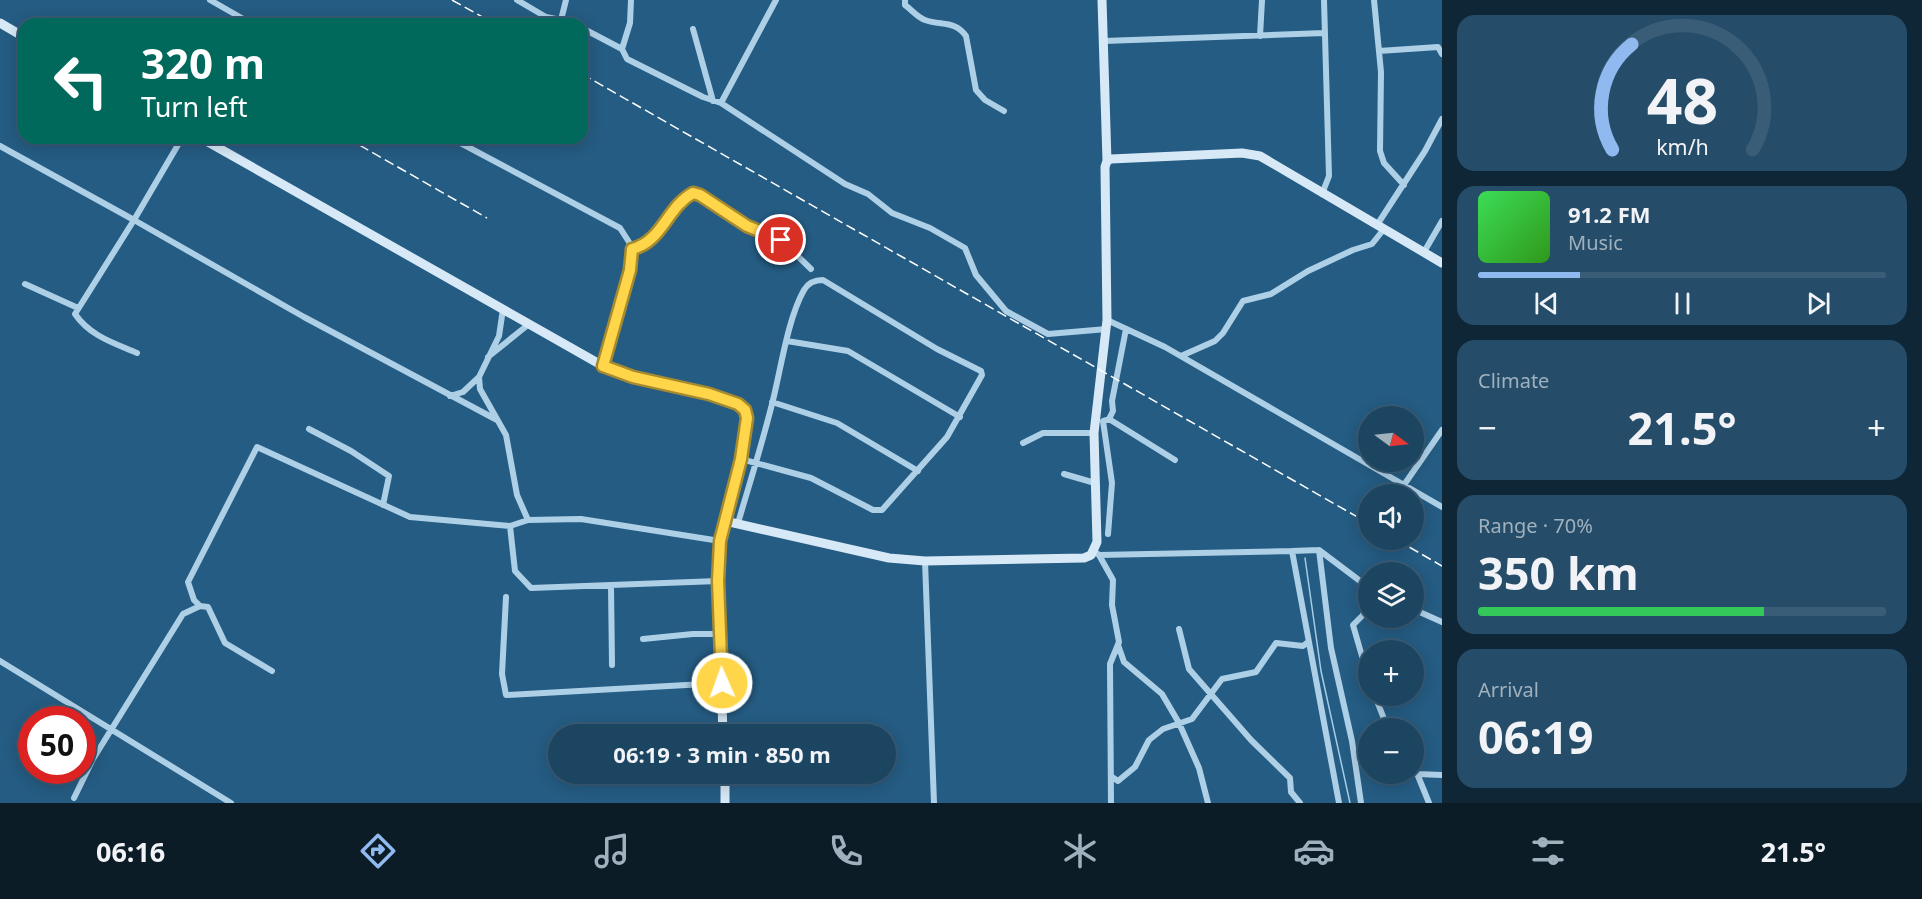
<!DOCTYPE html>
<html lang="en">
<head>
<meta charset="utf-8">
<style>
	:root { --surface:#1c4562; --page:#254c68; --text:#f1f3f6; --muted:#a0b1be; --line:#3a5d77; --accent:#90b9f0 }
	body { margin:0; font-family:"Noto Sans",sans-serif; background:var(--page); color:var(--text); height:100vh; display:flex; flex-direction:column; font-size:22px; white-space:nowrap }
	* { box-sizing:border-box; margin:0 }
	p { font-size:20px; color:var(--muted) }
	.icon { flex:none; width:33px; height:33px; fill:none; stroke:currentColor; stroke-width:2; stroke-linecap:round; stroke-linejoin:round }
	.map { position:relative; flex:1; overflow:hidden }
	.side { display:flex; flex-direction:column; gap:15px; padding:15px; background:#0f2636; width:480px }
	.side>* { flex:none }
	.banner { position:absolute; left:18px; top:18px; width:570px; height:126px; border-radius:18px; box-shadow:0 3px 15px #0003,0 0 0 2px var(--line); background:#00695c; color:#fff; overflow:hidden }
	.needle { width:39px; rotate:105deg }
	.controls { position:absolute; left:1358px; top:406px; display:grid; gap:12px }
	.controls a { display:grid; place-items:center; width:66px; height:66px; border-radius:50%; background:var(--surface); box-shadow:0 3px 15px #0003,0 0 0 2px var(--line); font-size:30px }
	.speed { position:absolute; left:18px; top:706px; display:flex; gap:12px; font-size:30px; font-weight:700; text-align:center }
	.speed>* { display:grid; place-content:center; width:78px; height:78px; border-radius:50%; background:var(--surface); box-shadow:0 3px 15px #0003,0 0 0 2px var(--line); line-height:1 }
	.speed .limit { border:9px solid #d22; background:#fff; color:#111 }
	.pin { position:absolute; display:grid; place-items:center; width:51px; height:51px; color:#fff; margin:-26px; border:3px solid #fff; border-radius:50%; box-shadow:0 2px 6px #0007 }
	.me { position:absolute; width:66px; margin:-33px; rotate:358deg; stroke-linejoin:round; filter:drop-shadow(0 0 4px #0008) }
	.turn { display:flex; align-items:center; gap:21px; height:126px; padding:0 24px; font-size:27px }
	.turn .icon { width:78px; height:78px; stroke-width:2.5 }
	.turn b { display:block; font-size:42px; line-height:51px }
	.big { font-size:45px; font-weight:700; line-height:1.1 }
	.side .card { flex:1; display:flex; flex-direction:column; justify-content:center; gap:9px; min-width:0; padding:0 21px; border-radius:18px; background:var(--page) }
	.side .dial { align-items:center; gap:0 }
	.dial svg { height:156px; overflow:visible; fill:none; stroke:var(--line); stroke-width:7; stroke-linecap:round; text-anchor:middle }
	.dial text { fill:var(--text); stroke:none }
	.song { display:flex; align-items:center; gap:18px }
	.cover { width:72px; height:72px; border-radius:9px; background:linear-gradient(135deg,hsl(130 70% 55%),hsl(110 70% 35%)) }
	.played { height:6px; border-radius:3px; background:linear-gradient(90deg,var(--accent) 25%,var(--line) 25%) }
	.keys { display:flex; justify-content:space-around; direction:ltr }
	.heat { display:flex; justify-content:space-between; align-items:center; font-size:33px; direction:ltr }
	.charge { height:9px; border-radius:4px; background:linear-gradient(90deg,#34c759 70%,var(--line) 0) }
	.trip { position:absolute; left:548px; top:724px; width:348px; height:60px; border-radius:30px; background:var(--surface); box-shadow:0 3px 15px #0003,0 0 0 2px var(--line); font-weight:700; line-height:60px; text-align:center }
	.dock { display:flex; height:96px; justify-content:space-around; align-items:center; background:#0b1c27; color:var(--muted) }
	.dock .icon { width:42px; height:42px }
	.dock .active { color:var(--accent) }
	.dock b { font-size:27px; color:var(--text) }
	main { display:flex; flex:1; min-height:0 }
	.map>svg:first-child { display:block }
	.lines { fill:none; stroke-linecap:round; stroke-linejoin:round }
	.stream { stroke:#a2cde8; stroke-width:1.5 }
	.street { stroke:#aed0e7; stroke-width:6 }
	.secondary { stroke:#d7e9f6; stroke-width:9 }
	.rail { stroke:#fff; stroke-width:1.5; stroke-dasharray:10 4.5; stroke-linecap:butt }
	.route-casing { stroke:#a68a30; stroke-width:15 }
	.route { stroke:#ffd54a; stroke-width:10 }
</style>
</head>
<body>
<main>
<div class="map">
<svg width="1442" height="803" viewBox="0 0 1442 803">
	<rect width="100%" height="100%" fill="#255c83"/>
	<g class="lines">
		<path class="stream" d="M1305,558L1321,671L1350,803"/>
		<path class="street" d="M210,0L252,24
			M517,0L546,17L561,20
			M566,0L561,20L575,24
			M631,0L630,23L622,49L627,59L703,97L721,103L845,184L868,194L892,213L930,228L965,248L976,275L1006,311L1048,334L1107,329
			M905,0V5C912,10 917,17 925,20C941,26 955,20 966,36L976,90L985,100L1004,111
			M1374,0L1381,72L1380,151L1384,163L1404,185
			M582,28L622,49
			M693,29L713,101
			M1260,36L1262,0
			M1104,41L1324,33
			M1379,51L1438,47L1442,54
			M721,103L776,0
			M451,138L620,228L629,242L632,257L603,366
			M0,146L134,220L182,138
			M1322,194L1329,176L1324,0
			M1377,225L1425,151L1442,119
			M632,249C662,242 668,207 693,193L724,209L747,227L781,240L811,269
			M1424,252L1442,221
			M25,284L78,308
			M503,309L499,336L479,377L480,389L506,435L517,495L528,520L581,519L720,541
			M1107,320L1165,347L1442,507
			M787,341L848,351L960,417
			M137,353C114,343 90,336 75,314L134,220L304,317L497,420
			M1181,356L1215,341L1223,333L1243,301L1271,294L1308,271L1353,250L1372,244L1384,229
			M488,357L529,324
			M450,396L463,392L479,377
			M772,402L837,423L918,471
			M1109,419L1175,460
			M309,429L351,451L389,476L383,505
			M1023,443L1043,433H1094
			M1064,474L1095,483
			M1397,495L1442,430
			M738,523C750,482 763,441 773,400C781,368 788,318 804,290C808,283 815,280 823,280L937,349L981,371L982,375L947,437L882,510H873L811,478L741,459
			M510,526L515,571L531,588L718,581
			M1108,534L1112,483L1103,421L1109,419L1113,411L1112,401L1126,329
			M1319,550L1331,648L1352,741L1361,803
			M1292,551L1319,550L1368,587
			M1095,552L1099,555L1292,551L1339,803
			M1099,555L1113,580L1112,605L1119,642L1110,664L1111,803
			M925,561L934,803
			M611,586L612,665
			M506,597L502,674L506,695L722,683
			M1368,602L1363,615L1353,625L1368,677
			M200,606L194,600L188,582L257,447L410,517L510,526L528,520
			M1413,609L1442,622
			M1179,629L1189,669L1251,740L1290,778L1291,792L1300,803
			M643,639L693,634H720
			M1118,645L1124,662L1162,694L1179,723L1199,768L1208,803
			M0,661L231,803
			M1375,696L1388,729
			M1413,759L1417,760L1416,771L1429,803
			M1417,774L1442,775
			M1112,777L1118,781L1135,767L1149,740L1163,729L1192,719L1222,679L1256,672L1276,643L1303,646L1308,642
			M74,798L93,759L183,614L200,606L208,607L225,643L272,671"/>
		<path class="secondary" d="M1102,0L1107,161
			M0,23L24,37
			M201,138L603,366L634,377L709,394L738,403L745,410L747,418L741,459L720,541L718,581L723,735
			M725,521L889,558L925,561L1084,558L1091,555L1097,542L1094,433L1107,320L1105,167L1107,161L1111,159L1242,153L1260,156L1442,263
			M725,774V803"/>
		<path class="rail" d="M452,0L495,24
			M123,20L133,24
			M582,74L1368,523
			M347,138L487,218
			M1397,540L1442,566"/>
	</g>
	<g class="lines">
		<g class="route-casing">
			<path id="route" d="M722,683L718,581L720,541L741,459L747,418L745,410L738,404L709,394L633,377L603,366L630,270L632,249C662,242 667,207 693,193L700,195L747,226L781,240"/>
		</g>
		<use href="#route" class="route"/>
	</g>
</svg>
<div class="controls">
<a><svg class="needle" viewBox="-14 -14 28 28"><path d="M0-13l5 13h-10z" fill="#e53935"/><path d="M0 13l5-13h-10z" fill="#a0b1be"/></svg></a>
<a><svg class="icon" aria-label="sound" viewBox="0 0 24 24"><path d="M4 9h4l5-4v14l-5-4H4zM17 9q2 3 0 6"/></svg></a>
<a><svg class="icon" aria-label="layers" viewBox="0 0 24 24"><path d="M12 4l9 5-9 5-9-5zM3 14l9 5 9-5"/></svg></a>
<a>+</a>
<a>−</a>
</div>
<div class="speed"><div class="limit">50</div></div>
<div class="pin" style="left:781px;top:240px;background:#d93025"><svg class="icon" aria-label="arrive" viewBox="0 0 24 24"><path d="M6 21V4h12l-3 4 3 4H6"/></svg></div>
<svg class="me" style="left:722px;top:683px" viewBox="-20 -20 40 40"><circle r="17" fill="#ffd54a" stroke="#fff" stroke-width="3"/><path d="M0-11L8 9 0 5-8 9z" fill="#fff"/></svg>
<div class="trip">06:19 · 3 min · 850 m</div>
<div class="banner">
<div class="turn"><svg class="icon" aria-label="left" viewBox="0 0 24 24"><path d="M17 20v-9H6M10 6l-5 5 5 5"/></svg><div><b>320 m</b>Turn left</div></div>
</div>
</div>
<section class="side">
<div class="card dial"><svg viewBox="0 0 100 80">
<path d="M14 69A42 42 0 1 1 86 69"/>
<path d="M14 69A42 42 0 0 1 24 15" stroke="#90b9f0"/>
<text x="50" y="56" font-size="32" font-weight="700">48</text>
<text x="50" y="72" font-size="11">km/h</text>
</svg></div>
<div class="card">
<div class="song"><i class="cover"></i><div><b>91.2 FM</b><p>Music</p></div></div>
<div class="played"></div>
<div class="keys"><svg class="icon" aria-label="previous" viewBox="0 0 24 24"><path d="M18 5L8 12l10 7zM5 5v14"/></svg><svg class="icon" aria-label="pause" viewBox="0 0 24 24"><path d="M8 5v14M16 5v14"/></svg><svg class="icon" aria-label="next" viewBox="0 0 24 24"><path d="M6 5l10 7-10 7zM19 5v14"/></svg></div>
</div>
<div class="card"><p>Climate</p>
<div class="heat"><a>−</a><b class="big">21.5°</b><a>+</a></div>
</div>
<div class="card"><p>Range · 70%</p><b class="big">350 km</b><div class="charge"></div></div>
<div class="card"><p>Arrival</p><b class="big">06:19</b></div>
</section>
</main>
<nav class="dock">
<b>06:16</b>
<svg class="icon active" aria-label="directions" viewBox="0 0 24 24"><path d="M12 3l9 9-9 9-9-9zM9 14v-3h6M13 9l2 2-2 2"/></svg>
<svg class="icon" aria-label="music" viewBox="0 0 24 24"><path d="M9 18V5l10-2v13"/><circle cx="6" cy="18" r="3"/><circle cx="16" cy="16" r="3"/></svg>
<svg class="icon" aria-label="phone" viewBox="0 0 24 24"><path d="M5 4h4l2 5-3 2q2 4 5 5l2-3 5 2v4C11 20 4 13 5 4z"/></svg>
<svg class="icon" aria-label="climate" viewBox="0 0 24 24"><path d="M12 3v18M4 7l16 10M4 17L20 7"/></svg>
<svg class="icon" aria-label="car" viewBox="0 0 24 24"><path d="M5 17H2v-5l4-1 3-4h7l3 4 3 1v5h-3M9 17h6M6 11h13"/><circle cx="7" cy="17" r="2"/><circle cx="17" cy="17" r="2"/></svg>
<svg class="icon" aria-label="filters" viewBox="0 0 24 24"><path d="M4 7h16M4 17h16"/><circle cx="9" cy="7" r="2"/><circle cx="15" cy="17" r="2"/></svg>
<b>21.5°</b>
</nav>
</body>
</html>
